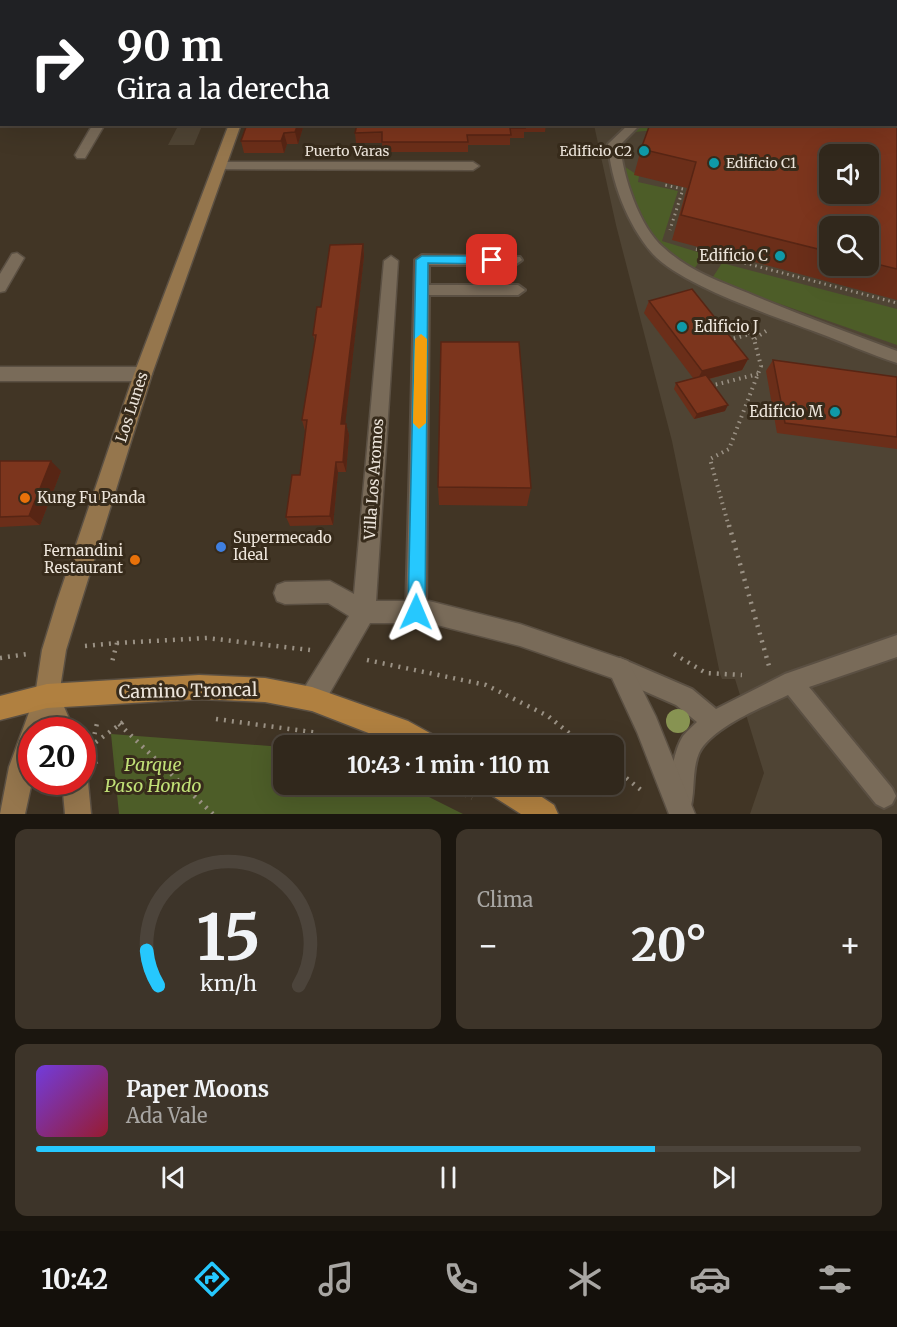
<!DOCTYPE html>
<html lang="es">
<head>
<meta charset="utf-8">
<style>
	:root { --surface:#31281c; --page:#3d3429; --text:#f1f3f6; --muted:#a8a6a3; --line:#4c443b; --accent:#26c8fe }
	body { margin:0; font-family:Merriweather,serif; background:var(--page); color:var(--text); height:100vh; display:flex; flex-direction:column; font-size:22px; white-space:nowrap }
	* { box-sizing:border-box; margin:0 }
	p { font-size:20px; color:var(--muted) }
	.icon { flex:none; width:33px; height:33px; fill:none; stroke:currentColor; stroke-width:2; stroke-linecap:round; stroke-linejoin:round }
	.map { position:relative; height:814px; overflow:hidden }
	.side { display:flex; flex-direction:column; gap:15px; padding:15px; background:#1b160f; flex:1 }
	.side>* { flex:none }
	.hud { position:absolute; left:0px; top:0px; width:897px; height:126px; box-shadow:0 6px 24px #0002,0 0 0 2px var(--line); background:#202124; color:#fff; overflow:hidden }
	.tools { position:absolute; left:819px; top:144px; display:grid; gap:12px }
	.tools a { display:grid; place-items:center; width:60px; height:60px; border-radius:12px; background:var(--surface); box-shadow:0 6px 24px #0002,0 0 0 2px var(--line); font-size:30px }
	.speed { position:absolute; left:18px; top:717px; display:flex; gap:12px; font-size:30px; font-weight:700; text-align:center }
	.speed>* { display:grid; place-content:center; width:78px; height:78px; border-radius:50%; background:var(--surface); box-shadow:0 6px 24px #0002,0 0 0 2px var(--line); line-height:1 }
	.speed .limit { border:9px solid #d22; background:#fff; color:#111 }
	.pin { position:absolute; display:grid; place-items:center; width:51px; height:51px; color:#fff; margin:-26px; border-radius:12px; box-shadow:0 3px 9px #0006 }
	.me { position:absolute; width:66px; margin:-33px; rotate:1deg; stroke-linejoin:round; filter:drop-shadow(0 0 4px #0008) }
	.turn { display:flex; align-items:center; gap:21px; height:126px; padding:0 18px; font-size:27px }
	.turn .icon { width:78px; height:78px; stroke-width:2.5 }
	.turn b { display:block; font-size:42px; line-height:51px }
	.big { font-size:45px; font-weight:700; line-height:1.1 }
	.side .card { flex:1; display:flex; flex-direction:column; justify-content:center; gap:9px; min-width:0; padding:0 21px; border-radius:12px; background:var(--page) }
	.side .dial { align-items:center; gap:0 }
	.dial svg { height:156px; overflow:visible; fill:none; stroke:var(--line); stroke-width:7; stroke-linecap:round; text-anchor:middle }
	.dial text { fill:var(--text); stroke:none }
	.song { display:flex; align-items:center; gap:18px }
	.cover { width:72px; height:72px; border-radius:9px; background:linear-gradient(135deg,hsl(260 70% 55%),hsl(350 70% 35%)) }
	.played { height:6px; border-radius:3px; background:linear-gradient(90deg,var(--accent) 75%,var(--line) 75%) }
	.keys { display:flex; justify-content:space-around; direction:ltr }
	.heat { display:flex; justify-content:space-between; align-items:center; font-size:33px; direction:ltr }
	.side .tiles { flex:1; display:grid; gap:15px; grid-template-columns:1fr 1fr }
	.card:last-child { grid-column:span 2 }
	.trip { position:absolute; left:273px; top:735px; width:351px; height:60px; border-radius:12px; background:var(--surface); box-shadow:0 6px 24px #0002,0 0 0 2px var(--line); font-weight:700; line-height:60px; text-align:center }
	.menu { display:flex; height:96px; justify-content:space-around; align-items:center; background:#14100b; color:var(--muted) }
	.menu .icon { width:42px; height:42px }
	.menu .on { color:var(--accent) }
	.menu b { font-size:27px; color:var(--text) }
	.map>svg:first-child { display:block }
	.industrial { fill:#4f4434; fill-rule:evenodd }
	.green { fill:#4d5d28 }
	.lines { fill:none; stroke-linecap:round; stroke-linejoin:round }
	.lane-casing { stroke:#5b5043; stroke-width:4 }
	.street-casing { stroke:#5b5043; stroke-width:3 }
	.secondary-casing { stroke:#5b5043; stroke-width:3 }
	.primary-casing { stroke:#5b5043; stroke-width:3 }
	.path-far3 { stroke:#9a9184; stroke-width:2; stroke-dasharray:1 3; stroke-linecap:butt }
	.path-far2 { stroke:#9a9184; stroke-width:3; stroke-dasharray:1.5 4; stroke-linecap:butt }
	.path-far1 { stroke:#9a9184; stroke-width:4; stroke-dasharray:1.5 4.5; stroke-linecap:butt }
	.path { stroke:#9a9184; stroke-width:4.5; stroke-dasharray:2 6; stroke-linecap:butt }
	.lane { fill:#796b59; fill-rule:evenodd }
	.street { fill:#796b59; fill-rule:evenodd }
	.secondary { fill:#95764d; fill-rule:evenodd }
	.primary { fill:#b08040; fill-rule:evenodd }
	.tree { fill:#879352 }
	.wall { fill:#6b2e19; fill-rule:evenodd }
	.shaded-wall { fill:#572514 }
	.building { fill:#7c351d; stroke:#572514; stroke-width:1.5; fill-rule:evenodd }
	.route { fill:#26c8fe; stroke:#1982a5; stroke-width:1.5 }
	.slow { fill:#f59e0b }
	.culture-dot { fill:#0f9aa8; stroke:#372b1b; stroke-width:2 }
	.food-dot { fill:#e8710a; stroke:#372b1b; stroke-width:2 }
	.shop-dot { fill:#3f7fe0; stroke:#372b1b; stroke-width:2 }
	.labels { text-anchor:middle; stroke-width:6; stroke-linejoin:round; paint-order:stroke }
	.far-street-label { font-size:14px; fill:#ede5db; stroke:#372b1b }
	.far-poi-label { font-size:14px; fill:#ede5db; stroke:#372b1b; text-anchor:end }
	.poi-label { font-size:15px; fill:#ede5db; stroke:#372b1b; text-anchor:end }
	.street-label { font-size:15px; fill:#ede5db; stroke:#372b1b }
	.near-street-label { font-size:18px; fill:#ede5db; stroke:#372b1b }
	.near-park-label { font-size:18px; font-style:italic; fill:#c1e077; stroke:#372b1b }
</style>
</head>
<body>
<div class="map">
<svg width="897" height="814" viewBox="0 0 897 814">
	<rect width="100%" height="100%" fill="#413525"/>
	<path class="industrial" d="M563,0H897V814H750L764,773L735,679H722L720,674L672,441L616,225L594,125L896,124V2ZM830,154H868V194H830ZM830,226H868V266H830Z
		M178,126H202L194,145H168Z"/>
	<path class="green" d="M638,125H684L677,136C656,131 631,125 616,144V161L639,176L638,182L678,191L662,241L704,254L693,271C681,262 665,255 654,245C637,229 604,167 613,144C617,134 629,129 638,125Z
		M722,263L897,309V345L711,280Z
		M111,734L283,747L284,784L405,785L463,814H119Z"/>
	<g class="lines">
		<g class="lane-casing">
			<path id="lane" d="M629,124H641L620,145C623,176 639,227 664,248C688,270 718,281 748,293C797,314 847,332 897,351V363C869,354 843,342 816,332C774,316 680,285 652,253C627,224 611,181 608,144Z
				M422,255L520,257L522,260L515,265H429V285H518L525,290L518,295H429L426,612L423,619L416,622L409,619L406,612L415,260Z
				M897,635V657L809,687L892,788L896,796L892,804L884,808L876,804L788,695C763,707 712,727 699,753C691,771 696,794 689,813H671C665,797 673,751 683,736C687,731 692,727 697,722L676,705L612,677L609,669L612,661L620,658L692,689L716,709L785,674Z"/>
		</g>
		<g class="street-casing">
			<path id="street" d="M36,0H46L35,2Z
				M381,0H391V2H381Z
				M479,0H489V2H479Z
				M0,73H2V79H0Z
				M93,124H105L85,158H77L75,155Z
				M221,162H473L479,166L473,170L216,169L215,166Z
				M17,253L24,258L5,291L0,292V274L12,254Z
				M391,256L398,261L376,601H429L520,624L628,661L656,717L695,814H669L637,732L612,678L520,646L429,623H370L321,708L312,711L303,708L300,699L303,690L349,616L328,603L285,604L277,601L274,593L277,585L285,582L330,581L354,594L384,261Z
				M0,367H143L149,369L152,374L149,379L143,381H0Z"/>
		</g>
		<g class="secondary-casing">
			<path id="secondary" d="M273,0H283L273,2Z
				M229,124H241L152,374L66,650L59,695L74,730H50L48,727L47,730H32V782L25,814H0L9,767L35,696L42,650L57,601L134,374Z
				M82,772L88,782L91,814H65L62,782H82Z"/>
		</g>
		<g class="primary-casing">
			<path id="primary" d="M199,675L265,678L312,687L408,721L437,737L440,746H402L312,711L265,702L199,699L47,708L0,720V696L47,684Z
				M484,784H522L554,805L558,814H521L488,793Z"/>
		</g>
		<path class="path-far3" d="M860,0L862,2"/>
		<path class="path-far2" d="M666,180L665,185L683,189L670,230
			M696,249L718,256L713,263
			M718,256L897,303"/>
		<path class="path-far1" d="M742,323L754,339
			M728,340L750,334
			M710,386L758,374
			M729,527L710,459L729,449L761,366L754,339L766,331"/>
		<path class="path" d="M729,525L769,666
			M117,643L207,638L310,650
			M85,646L117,643L111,666
			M674,654L706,673L742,675
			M0,658L27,654
			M367,660L486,685L548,716L585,746
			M216,719L319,733
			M119,724L213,814
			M82,753L92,745L98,719
			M96,764L92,745L123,722
			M614,768L641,790
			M443,784L472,798"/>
		<use href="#lane" class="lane"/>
		<use href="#street" class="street"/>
		<use href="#secondary" class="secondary"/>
		<use href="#primary" class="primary"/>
	</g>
	<circle class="tree" cx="678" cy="721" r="12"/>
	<path class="wall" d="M897,101V300L672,240L687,188L634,175L641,149ZM830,226H868V266H830Z
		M304,124L298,144H287L284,153H244L241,141Z
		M357,124H546L545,132H524V138H510V145H468V152H383L382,143H356L355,133Z
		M363,244L364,256L345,424H346L349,435L346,472H338L333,525L290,526L286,517L300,475L305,431L302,420L315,342L313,335L321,307Z
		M649,301L748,359L742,370L709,379L725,411L694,419L674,389L676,383L693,378L644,313Z
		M773,360L897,377V449L777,433L766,371Z
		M0,461L61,471L40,525L0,527Z
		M438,487L531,488L527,506L439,505Z"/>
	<path class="shaded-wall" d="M226,0H238V2H225Z
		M298,124H304L298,144L295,132Z
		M284,133L287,144L284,153L281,141Z
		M363,244L364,256L344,435L341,424Z
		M748,359L742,370L696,382L702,371Z
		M728,405L725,411L694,419L697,414Z
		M346,424L349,435L346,472L343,462Z
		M51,461L61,471L40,525L29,516Z
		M336,462L338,472L333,525L330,516Z"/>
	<path class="building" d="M81,0H226L225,2H80Z
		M635,0L674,1V2L577,1H636Z
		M896,100L897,101V269L868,262V226H830V252L681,215L696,162L641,149L650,124H896ZM830,154H868V194H830Z
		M247,124H298L295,132L284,133L281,141H241Z
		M357,124H524L525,128H510L511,135H467L468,142H382V132L355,133Z
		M363,244L341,424H346L343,462H336L330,516L286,517L292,475H300L307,420H302L316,335H313L317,307H321L330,245Z
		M692,289L748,359L702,371L649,301Z
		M441,342H519L531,488L438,487Z
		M773,360L897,377V437L785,423Z
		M706,375L728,405L697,414L676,383Z
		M0,461H51L29,516L0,517Z"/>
	<path class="route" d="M422,256H492L497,260L492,264L428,263L425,612L422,618L416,621L410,618L408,612L416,260Z"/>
	<path class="slow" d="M421,334L427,339L426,423L419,429L413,423L415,339Z"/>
	<g class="culture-dot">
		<circle cx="644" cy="151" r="6"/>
		<circle cx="714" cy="163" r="6"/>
		<circle cx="780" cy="256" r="6"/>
		<circle cx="682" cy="327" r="6"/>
		<circle cx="835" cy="412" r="6"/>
	</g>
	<g class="food-dot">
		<circle cx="25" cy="498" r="6"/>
		<circle cx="135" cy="560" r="6"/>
	</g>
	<circle class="shop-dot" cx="221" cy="547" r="6"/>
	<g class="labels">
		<g class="far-street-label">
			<text x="347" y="156">Puerto Varas</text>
		</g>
		<g class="far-poi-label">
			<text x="632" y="156">Edificio C2</text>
			<text x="726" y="168" text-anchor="start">Edificio C1</text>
		</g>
		<g class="poi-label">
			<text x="768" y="261">Edificio C</text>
			<text x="694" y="332" text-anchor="start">Edificio J</text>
			<text x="823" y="417">Edificio M</text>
			<text x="37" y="503" text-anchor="start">Kung Fu Panda</text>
			<text x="233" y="543" text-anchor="start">Supermecado<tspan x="233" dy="17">Ideal</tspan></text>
			<text x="123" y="556">Fernandini<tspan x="123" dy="17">Restaurant</tspan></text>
		</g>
		<g class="street-label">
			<text transform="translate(132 407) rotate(-72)" y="5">Los Lunes</text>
			<text transform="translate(374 479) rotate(-86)" y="5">Villa Los Aromos</text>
		</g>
		<g class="near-street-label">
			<text transform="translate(188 691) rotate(-1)" y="6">Camino Troncal</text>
		</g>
		<g class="near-park-label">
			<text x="153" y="771">Parque<tspan x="153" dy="21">Paso Hondo</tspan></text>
		</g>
	</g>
</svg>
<div class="tools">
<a><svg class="icon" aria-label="sound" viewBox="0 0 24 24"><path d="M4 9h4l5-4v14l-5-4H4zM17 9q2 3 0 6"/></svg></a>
<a><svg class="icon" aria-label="search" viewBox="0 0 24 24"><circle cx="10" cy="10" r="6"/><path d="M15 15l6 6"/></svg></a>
</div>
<div class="speed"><div class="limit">20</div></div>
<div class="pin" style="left:492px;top:260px;background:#d93025"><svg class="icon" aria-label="arrive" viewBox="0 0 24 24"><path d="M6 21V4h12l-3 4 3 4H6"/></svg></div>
<svg class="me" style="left:416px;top:612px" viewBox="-20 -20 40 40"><path d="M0-17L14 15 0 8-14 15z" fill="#26c8fe" stroke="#fff" stroke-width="4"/></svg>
<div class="trip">10:43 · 1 min · 110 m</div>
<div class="hud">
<div class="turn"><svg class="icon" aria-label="right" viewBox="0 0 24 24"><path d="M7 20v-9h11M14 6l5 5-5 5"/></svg><div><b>90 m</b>Gira a la derecha</div></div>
</div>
</div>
<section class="side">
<div class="tiles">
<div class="card dial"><svg viewBox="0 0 100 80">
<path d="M14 69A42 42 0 1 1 86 69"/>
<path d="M14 69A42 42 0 0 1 8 51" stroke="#26c8fe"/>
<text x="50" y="56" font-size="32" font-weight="700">15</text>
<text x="50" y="72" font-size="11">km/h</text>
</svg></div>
<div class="card"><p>Clima</p>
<div class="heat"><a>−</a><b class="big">20°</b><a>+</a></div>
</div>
<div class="card">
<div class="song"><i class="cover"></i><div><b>Paper Moons</b><p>Ada Vale</p></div></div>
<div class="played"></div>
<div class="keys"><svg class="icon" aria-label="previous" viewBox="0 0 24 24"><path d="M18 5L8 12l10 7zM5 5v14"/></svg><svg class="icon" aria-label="pause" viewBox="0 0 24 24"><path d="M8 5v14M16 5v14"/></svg><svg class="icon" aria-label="next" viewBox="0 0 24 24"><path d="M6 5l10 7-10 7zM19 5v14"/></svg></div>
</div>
</div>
</section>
<nav class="menu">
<b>10:42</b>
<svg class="icon on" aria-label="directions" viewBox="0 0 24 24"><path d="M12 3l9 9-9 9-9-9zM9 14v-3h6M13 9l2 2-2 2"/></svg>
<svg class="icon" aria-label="music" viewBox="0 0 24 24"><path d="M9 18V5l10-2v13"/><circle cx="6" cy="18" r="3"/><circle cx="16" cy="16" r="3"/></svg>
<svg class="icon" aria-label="phone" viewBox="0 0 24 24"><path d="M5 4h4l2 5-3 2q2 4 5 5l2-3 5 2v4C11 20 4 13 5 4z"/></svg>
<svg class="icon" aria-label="climate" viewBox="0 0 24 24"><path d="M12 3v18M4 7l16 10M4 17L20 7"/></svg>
<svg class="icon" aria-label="car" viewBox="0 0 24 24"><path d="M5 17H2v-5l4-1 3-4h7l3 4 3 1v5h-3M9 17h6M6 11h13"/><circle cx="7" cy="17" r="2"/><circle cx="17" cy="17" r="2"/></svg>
<svg class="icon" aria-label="filters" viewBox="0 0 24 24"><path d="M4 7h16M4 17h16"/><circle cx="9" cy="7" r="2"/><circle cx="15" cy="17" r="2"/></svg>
</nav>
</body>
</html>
